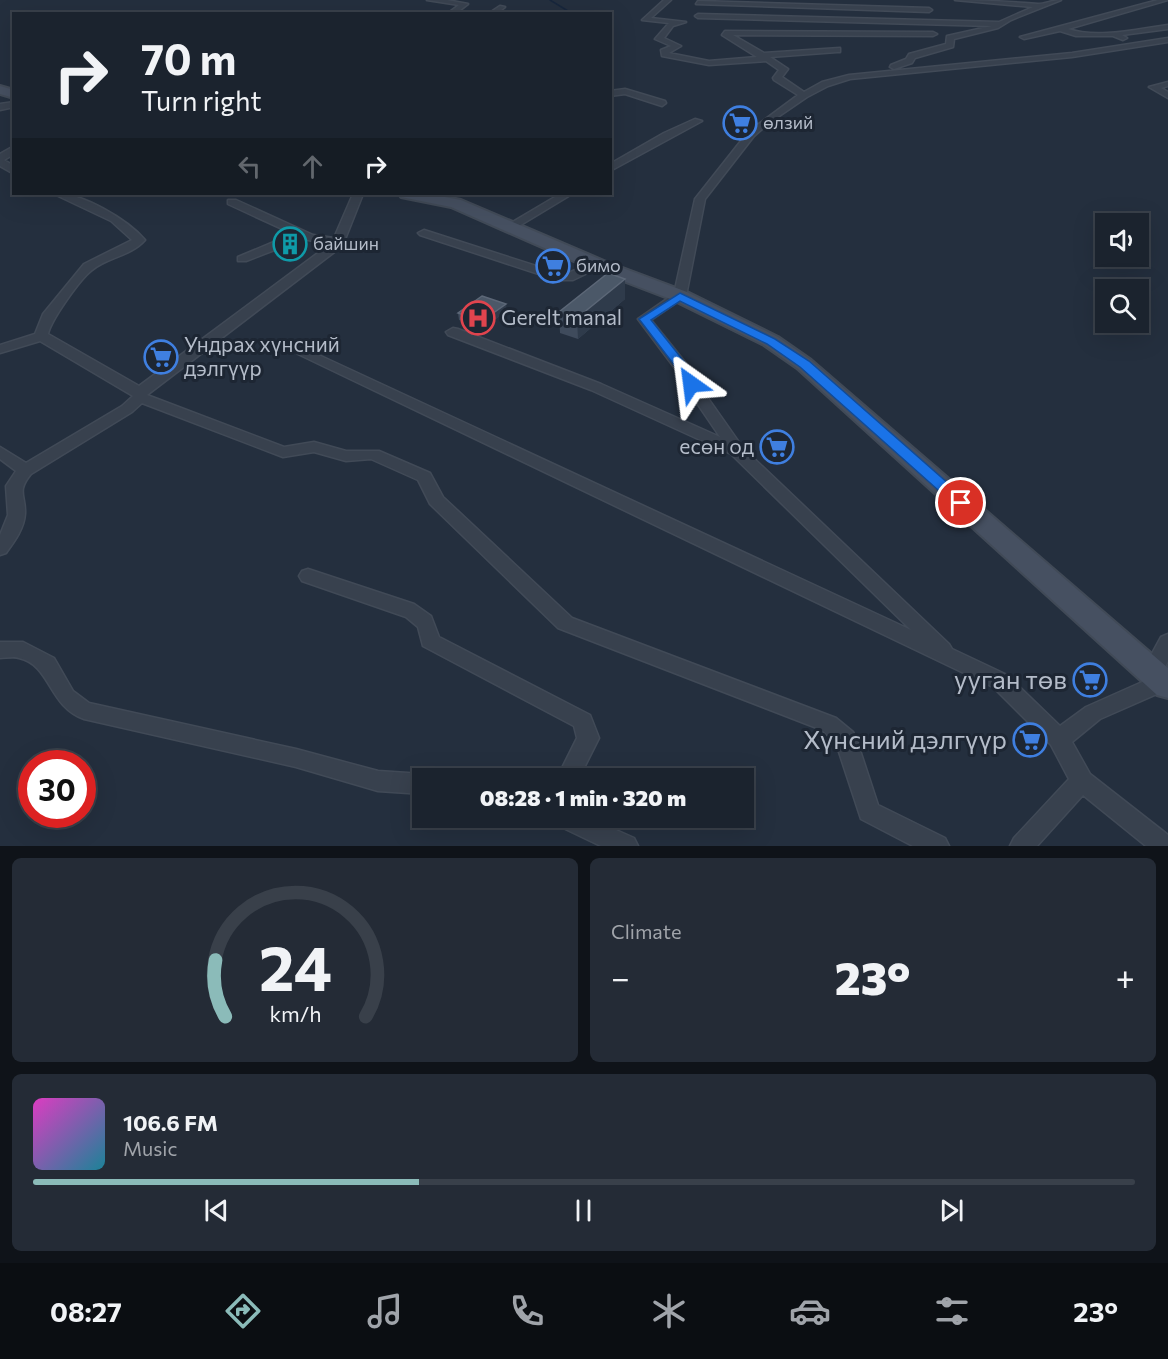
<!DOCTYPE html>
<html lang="en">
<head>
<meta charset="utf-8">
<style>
	:root { --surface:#1b232e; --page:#242b36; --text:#f1f3f6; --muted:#a0a4aa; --line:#39404a; --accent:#8bbbb9 }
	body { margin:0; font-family:Commissioner,sans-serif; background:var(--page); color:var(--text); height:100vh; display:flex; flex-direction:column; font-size:22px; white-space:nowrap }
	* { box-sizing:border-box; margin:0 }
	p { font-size:20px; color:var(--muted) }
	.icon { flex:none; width:33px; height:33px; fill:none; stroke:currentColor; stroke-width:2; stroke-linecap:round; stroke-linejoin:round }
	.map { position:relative; height:846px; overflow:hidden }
	.drawer { display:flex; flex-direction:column; gap:12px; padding:12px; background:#0f1319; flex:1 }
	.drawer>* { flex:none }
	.top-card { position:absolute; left:12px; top:12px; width:600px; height:183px; border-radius:0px; box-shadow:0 6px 24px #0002,0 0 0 2px var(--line); background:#1b232e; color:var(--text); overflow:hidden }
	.fabs { position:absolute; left:1095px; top:213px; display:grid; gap:12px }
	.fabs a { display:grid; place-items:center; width:54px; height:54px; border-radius:0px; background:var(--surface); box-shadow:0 6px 24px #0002,0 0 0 2px var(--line); font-size:30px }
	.speed { position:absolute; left:18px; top:750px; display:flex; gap:12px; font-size:30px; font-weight:700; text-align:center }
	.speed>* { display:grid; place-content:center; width:78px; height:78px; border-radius:50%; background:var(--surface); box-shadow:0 6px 24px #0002,0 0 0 2px var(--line); line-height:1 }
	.speed .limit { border:9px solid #d22; background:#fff; color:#111 }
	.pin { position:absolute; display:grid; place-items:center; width:51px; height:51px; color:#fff; margin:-26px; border:3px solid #fff; border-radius:50%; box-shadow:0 2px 6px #0007 }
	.me { position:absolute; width:66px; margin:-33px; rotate:329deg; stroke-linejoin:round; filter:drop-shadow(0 0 4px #0008) }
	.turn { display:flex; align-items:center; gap:21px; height:126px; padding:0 30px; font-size:27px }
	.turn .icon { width:78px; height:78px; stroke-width:2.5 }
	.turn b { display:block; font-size:42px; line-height:51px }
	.lanes { display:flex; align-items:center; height:57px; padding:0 30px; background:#0003; justify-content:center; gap:30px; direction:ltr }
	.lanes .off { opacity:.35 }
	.big { font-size:45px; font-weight:800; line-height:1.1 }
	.drawer .widget { flex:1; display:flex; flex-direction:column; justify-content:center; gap:9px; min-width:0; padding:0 21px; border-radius:9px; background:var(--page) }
	.drawer .dial { align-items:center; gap:0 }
	.dial svg { height:156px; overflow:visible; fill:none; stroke:var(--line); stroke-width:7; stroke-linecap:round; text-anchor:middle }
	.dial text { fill:var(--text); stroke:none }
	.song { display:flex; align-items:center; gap:18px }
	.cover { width:72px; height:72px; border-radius:9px; background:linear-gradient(135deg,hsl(310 70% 55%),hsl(190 70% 35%)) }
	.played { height:6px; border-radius:3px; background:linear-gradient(90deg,var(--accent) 35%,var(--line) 35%) }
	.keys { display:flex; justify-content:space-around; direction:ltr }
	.heat { display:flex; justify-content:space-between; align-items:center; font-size:33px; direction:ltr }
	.drawer .tiles { flex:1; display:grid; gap:12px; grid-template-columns:1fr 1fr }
	.widget:last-child { grid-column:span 2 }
	.trip { position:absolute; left:412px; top:768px; width:342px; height:60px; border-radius:0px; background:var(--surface); box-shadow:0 6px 24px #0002,0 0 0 2px var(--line); font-weight:800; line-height:60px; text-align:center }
	.menu { display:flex; height:96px; justify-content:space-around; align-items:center; background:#0b0e12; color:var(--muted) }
	.menu .icon { width:42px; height:42px }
	.menu .on { color:var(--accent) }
	.menu b { font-size:27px; color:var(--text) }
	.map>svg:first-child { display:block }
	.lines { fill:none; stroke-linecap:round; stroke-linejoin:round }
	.stream { stroke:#17263c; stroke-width:1.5 }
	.street-casing { stroke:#414a57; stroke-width:3 }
	.secondary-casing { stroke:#414a57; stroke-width:4 }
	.street { fill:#38414e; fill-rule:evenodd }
	.secondary { fill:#465061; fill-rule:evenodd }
	.wall { fill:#3f4b5c }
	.shaded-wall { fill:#2f3b4b }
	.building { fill:#4b5868; stroke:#5c6777; stroke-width:1.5 }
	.route { fill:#1a73e8; stroke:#114b97; stroke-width:1.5 }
	.labels { text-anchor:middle; stroke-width:6; stroke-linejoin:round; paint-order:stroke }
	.far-poi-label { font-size:18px; fill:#b4bcc9; stroke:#1d2633; text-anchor:start }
	.poi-label { font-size:21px; fill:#b4bcc9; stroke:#1d2633; text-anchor:start }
	.near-poi-label { font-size:26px; fill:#b4bcc9; stroke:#1d2633; text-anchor:end }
</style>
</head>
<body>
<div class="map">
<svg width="1168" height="846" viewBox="0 0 1168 846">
	<rect width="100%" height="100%" fill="#242f3e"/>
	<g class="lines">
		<path class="stream" d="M550,0L573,14"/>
		<g class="street-casing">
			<path id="street" d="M427,0H447L468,4L455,14H447L459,5Z
				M664,0H671L651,18L686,22L673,26L664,38L681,46L669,53L709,61L757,57L722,35L725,31L933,32L937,34L933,36L733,35L764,53L840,48V52H837L770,57L788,69L782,77L804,92L822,82L849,75L1072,53L1168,38V42L1072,57L850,79L828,86L807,97L769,123L754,136L705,199L686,296L651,320L692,371L698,384L743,448L949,644L952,649L1007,675L1060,726L1086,707L1149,679L1145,678L1142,672L1161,637L1168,634V661L1161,675H1168V689L1100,719L1072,742L1090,774L1168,835V846H1146L1083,795L1037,846H1010L1014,838L1069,779L1051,745L993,687L298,354L305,350L310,351L911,630L731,454L591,390L448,335L446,332L453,328L458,329L601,384L720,437L684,384L680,375L638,319L674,294L695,199L748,132L798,95L774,80L773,78L779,70L766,61L709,65L662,56L661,50L671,46L655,39L669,23L642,20Z
				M955,0C983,0 1010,2 1038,4C1045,4 1053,0 1061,0L1011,20L998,28L954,39L953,47L915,58L912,63L894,69L890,67L891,65L906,59L909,54L946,44L947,36L992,26L698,18L695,16L698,14L999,22L1033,7Z
				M1158,0H1168L1068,29C1098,39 1137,29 1168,25V29L1122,35L1127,38L1123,40L1113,36H1076L1060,31L1024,39L1020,37Z
				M698,1L929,8L932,10L929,12L696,4Z
				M500,6L505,7L496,14H488Z
				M1168,82V86L1161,88L1168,92V98L1149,87Z
				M625,89L665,101L666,103L662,106L625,94L610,96V91Z
				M14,102V107L0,110V104Z
				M695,119L702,121L610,171V164L664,133Z
				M14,146V154L4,160L14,166V174L0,166V154Z
				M54,194C80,191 128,220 145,240C131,256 108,257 92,270C80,279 51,320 48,334L139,386L330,244L303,239L246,261H238V257L293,234L228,204V200H236L313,235L334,238L353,194H363L344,242L337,250L147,395L284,447L314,442L346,451H379L430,473L443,497L572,618L836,718L853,732L856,738L878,805L945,838L949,846H913L861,819L836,743L822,730L558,628L430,504L418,480L371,459L346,461L314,452L283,457L142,403L132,412L31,474C16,492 26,495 25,514C24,529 14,542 6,553L0,555V535L8,515L6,486L16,471L0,459V447L26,463L122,406L133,396L40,341L0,353V345L35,334L43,314L84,264L132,240L111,221Z
				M560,194H572L514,229H506L504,227Z
				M424,230L558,273H568L598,261L604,265L573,280H557L420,235L418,233Z
				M308,569L414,604L431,616L439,637L590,715L599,738L579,778H557L577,738L574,726L423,646L418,627L406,617L302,581L299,576L302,571Z
				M0,642H23L54,658L73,691L89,703L296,749L378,771L423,774L432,778H423V794L378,791L296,767L84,719C48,706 51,665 19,658C14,656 6,658 0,658Z
				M554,818H589L634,838L638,846H601L557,825Z"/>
		</g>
		<g class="secondary-casing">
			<path id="secondary" d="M0,86L14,90V98L0,94Z
				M399,194H429L461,200L604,261L687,292L778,337L811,360L1168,668V698L1157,695L797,368L764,345L673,300L592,269L451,207L401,197Z"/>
		</g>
		<use href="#street" class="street"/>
		<use href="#secondary" class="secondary"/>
	</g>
	<path class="wall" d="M625,279V299L578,339L560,333L559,312Z
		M507,311L483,328L459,320L458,313Z"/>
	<path class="shaded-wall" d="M625,279V299L578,339L577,318Z
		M506,304L507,311L483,328L482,321Z"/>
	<path class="building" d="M608,273L625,279L577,318L559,312Z
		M482,296L506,304L482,321L458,313Z"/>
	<path class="route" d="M680,293L775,339L809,361L966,499L968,503L966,506H956L800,367L767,344L680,301L651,320L694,374L697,384L695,386H686L681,374L639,319Z"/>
	<defs>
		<g id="supermarket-ring" transform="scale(1.725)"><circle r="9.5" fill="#1d2633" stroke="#3f7fe0" stroke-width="1.5"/><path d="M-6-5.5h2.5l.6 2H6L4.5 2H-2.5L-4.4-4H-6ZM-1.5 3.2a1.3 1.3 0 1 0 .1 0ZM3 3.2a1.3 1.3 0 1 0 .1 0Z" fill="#3f7fe0"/></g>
		<g id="building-ring" transform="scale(1.725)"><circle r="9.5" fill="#1d2633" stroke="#0f9aa8" stroke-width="1.5"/><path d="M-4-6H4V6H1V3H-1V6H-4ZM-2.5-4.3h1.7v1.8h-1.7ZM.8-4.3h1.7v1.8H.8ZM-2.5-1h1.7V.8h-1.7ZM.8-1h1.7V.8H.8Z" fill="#0f9aa8"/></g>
		<g id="hospital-ring" transform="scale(1.725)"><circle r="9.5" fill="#1d2633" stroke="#e0444e" stroke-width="1.5"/><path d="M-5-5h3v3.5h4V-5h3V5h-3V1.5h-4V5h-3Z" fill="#e0444e"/></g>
	</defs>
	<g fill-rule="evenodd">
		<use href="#supermarket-ring" x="740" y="123"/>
		<use href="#building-ring" x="290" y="244"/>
		<use href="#supermarket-ring" x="553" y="266"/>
		<use href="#hospital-ring" x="478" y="318"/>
		<use href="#supermarket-ring" x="161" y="357"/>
		<use href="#supermarket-ring" x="777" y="447"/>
		<use href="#supermarket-ring" x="1090" y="680"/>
		<use href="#supermarket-ring" x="1030" y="740"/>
	</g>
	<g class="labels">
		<g class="far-poi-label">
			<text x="763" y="129">өлзий</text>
			<text x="313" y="250">байшин</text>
			<text x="576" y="272">бимо</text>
		</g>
		<g class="poi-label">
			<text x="501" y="325">Gerelt manal</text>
			<text x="184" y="352">Ундрах хүнсний<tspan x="184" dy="24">дэлгүүр</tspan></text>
			<text x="754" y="454" text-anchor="end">есөн од</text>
		</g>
		<g class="near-poi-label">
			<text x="1067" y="689">ууган төв</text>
			<text x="1007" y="749">Хүнсний дэлгүүр</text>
		</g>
	</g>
</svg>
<div class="fabs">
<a><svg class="icon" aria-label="sound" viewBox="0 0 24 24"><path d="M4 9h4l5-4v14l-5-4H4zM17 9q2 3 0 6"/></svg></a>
<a><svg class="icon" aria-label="search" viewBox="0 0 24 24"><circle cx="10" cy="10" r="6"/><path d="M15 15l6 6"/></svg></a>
</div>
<div class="speed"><div class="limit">30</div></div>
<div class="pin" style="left:961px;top:503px;background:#d93025"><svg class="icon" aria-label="arrive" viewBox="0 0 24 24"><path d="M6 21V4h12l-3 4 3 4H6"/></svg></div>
<svg class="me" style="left:691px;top:384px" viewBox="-20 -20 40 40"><path d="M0-17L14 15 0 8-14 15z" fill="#1a73e8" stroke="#fff" stroke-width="4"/></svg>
<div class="trip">08:28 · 1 min · 320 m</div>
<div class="top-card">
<div class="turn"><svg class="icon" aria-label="right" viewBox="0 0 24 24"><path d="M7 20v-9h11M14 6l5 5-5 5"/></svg><div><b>70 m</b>Turn right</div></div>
<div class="lanes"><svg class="icon off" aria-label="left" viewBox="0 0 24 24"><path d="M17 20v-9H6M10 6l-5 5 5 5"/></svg><svg class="icon off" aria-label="ahead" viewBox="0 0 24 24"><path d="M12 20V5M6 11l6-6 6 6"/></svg><svg class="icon" aria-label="right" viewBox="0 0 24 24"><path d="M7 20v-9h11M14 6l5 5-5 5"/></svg></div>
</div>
</div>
<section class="drawer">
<div class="tiles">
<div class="widget dial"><svg viewBox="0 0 100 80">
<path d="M14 69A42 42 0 1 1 86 69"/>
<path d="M14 69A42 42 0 0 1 9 40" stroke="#8bbbb9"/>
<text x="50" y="56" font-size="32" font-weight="700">24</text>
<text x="50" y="72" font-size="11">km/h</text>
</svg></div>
<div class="widget"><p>Climate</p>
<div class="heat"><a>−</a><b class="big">23°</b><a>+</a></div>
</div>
<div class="widget">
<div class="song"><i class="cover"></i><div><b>106.6 FM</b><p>Music</p></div></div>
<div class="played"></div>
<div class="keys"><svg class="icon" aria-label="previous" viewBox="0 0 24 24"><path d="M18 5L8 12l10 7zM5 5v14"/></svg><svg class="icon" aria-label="pause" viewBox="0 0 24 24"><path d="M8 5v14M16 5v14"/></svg><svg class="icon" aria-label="next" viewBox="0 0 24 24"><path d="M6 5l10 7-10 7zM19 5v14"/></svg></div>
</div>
</div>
</section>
<nav class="menu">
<b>08:27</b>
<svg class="icon on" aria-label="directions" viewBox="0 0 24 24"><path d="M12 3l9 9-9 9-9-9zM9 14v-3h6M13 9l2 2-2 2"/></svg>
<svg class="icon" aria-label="music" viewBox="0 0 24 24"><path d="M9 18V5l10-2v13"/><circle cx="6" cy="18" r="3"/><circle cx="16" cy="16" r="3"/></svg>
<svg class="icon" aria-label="phone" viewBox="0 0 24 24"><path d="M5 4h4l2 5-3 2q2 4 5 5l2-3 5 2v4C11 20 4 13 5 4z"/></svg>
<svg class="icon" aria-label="climate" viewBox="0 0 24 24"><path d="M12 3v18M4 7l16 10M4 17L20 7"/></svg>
<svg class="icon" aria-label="car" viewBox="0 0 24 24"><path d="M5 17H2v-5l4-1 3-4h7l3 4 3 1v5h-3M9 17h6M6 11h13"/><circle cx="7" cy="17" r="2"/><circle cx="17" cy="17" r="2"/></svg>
<svg class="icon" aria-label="filters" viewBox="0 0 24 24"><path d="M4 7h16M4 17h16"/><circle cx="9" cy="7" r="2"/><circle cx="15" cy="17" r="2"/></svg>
<b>23°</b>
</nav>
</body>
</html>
